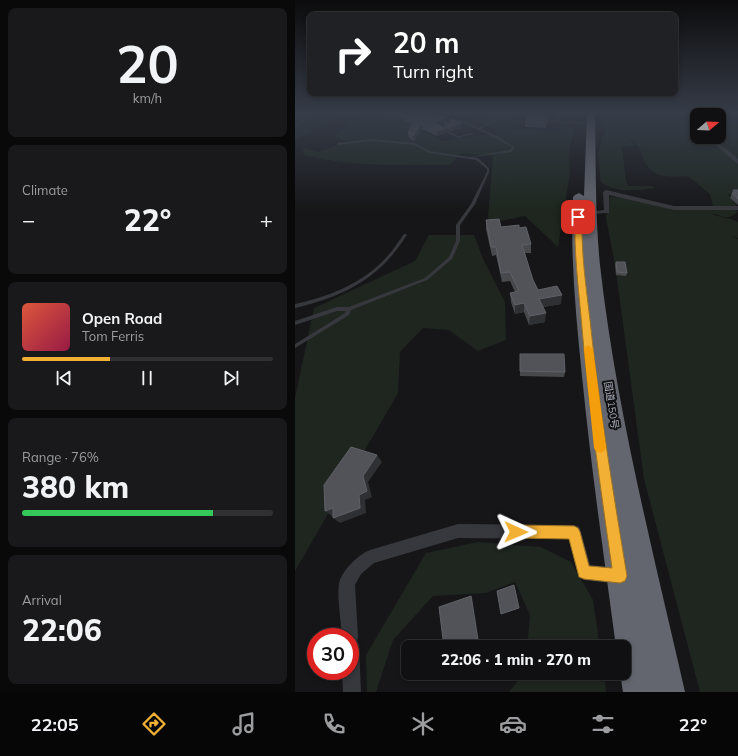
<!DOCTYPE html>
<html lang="en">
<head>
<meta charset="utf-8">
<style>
	:root { --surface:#101012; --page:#19191b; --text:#f1f3f6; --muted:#9c9d9f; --line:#303032; --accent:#f2b134 }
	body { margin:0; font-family:Mulish,"Noto Sans JP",sans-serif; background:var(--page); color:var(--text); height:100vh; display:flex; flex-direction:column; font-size:15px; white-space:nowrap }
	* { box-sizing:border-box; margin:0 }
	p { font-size:13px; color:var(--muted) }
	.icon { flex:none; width:22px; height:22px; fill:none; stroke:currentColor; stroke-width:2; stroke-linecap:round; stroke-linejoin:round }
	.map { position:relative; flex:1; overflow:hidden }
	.drawer { display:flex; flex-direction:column; gap:8px; padding:8px; background:#09090a; width:295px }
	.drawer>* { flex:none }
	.guide { position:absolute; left:12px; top:12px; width:371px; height:84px; border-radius:8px; box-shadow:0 2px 6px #0003,0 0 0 1px var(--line); background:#202124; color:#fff; overflow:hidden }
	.needle { width:26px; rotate:71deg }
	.controls { position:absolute; left:395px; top:108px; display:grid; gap:8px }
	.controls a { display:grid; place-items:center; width:36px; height:36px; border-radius:8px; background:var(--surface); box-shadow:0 2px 6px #0003,0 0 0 1px var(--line); font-size:20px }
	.speed { position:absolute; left:12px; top:628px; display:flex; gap:8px; font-size:20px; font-weight:700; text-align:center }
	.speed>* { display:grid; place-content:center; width:52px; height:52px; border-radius:50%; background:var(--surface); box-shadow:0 2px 6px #0003,0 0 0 1px var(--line); line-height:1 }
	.speed .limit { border:6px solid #d22; background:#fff; color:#111 }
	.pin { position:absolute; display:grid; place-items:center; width:34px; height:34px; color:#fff; margin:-17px; border-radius:8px; box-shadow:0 2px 6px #0006 }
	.me { position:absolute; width:44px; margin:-22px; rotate:91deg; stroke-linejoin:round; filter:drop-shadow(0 0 3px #0008) }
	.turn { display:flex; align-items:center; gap:14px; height:84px; padding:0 20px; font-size:18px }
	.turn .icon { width:52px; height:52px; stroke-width:2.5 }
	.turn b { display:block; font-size:28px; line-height:34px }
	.big { font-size:30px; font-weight:800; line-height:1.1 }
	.drawer .widget { flex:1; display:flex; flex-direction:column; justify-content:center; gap:6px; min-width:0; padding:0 14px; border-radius:8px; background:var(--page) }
	.drawer .dial { align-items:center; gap:0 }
	.dial b { font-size:52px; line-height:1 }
	.song { display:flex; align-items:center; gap:12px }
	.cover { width:48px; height:48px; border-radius:6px; background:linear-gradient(135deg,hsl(10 70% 55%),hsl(340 70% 35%)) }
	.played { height:4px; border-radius:2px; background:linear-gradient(90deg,var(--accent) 35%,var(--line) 35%) }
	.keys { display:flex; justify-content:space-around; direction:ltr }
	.heat { display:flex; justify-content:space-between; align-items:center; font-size:22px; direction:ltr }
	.charge { height:6px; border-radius:3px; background:linear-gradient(90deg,#34c759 76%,var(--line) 0) }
	.trip { position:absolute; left:106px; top:640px; width:230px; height:40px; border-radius:8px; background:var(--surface); box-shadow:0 2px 6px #0003,0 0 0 1px var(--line); font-weight:800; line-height:40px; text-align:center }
	.tabs { display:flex; height:64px; justify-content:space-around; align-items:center; background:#060607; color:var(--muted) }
	.tabs .icon { width:28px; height:28px }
	.tabs .current { color:var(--accent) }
	.tabs b { font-size:18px; color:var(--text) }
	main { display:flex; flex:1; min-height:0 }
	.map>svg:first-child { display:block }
	.green { fill:#1e261f; fill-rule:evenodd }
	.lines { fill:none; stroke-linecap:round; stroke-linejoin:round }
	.lane { fill:#37383d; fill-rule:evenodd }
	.street { fill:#37383d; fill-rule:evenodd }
	.highway { fill:#63666e; fill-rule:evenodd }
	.wall { fill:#47494d }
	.shaded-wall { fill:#2f3033 }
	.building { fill:#525359; stroke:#5f6168 }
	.route { fill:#f2b134; stroke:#9d7322 }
	.slow { fill:#f59e0b }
	.labels { text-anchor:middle; stroke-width:4; stroke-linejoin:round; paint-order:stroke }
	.street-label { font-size:10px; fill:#a8adb8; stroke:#111113 }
</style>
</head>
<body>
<main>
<section class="drawer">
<div class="widget dial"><b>20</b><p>km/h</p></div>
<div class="widget"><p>Climate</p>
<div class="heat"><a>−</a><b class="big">22°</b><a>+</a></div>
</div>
<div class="widget">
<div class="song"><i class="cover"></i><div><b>Open Road</b><p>Tom Ferris</p></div></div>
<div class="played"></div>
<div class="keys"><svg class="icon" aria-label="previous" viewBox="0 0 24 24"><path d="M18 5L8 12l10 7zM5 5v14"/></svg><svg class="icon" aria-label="pause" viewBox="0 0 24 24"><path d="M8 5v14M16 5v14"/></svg><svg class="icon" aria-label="next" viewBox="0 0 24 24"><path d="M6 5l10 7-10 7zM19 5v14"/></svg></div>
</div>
<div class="widget"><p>Range · 76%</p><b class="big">380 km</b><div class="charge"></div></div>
<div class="widget"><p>Arrival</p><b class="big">22:06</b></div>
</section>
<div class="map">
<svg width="443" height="692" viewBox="0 0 443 692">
	<rect width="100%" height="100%" fill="#161618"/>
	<path class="green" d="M0,114H46L28,126L0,140Z
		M65,114H88L112,119L146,141L204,133L188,124L158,114H223L217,129L263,131L265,124L279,131L274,149L275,173L263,247L230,216L195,223L193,217L198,156L166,153L155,165C107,165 57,167 10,155L7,148L24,152L52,141L38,137Z
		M306,114H443V193L433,194L442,206L418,207L415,194L393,176C376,177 356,179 349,160C345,149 344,145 333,138L340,145L327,147L331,181L333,186H357L361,188C343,190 321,194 306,182C303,161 301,148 312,129L306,125ZM402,115H424V137H402Z
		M315,197L330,198L377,209H435L443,211C431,223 428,214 416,214C424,217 436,218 443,222V238L436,236L443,239V692H405L349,479L320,265L311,218Z
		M134,235H179L189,261L210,302L211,340L183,351L154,330L128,328L105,352L103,393L0,571V398L19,308L120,261Z
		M183,542L246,547L276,562L298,600L305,647H232L235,615L220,582L191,593L138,596L98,640L81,692H72L71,655L131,553Z
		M229,673H309L311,692H214Z"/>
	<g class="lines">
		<path class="lane" d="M15,114H18L0,127V125Z
			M90,114H97L112,117L111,118Z
			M205,114H207L205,117L186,129L202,136L219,147L217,152L177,157L183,158L194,168V172L180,204L165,225V241L157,259L132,280L56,310L54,315L0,348V344L44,317L50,313L51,311H42L0,325V321L42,307H54L130,278L154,257L161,241V225L176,204L192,172V169L181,160L134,153L119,145L77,141L43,145H42V143L77,139L120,143L135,151L174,157L215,150L217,147L200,138L164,121L144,117L145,116L166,120L184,128L203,117Z
			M231,114H233L232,119L238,120L230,119Z
			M263,114H265L264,121L289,123L288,124L244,120L245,119L262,120Z
			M155,123L156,125L145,127L163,136L178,133L179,134L163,138L142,127Z
			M109,234H111L112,235C105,245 99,254 91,262C66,288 34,300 0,308V304C32,297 64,285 88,261C96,253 102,244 109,234Z"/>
		<path class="street" d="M416,114H421L416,115Z
			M411,137H417L443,159V164Z
			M311,190L379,206H443V210H379L314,195V213L293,214V212L309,210L308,192Z
			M163,524L279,525L284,527L286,532L295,565L325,568L330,571L333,576L330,581L325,584L289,580L284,577L274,539L163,538L79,563L66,574L60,585L63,637L62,641L64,645L66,692H48L47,671H55V637H47C46,622 42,597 44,584C46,571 64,554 75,550Z"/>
		<path class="highway" d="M292,114H300C301,165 300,215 305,265C321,409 358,551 390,692H328L325,673H329V647H321C309,557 296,467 287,376C281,316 275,257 278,197L280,195L284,193L289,196Z"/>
	</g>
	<path class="wall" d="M125,114H138L137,115H125Z
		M234,114H253L252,118L234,117Z
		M105,115L152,117V122L149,123L167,128L156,131L150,128L149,123L144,125L150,128V133L142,136L127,129L119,141L114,138L113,133L117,124L106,119Z
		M252,118L251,128L230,127V122Z
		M438,190H443V205L435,198L436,196V195Z
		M191,220L206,227L224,228L236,244V253H230L238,280L243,290L266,304L248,307L250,322L234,325L229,312L220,314L216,302L215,293L220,292L215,281L207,282L201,255L197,256L191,229Z
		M321,262L332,273L331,276L321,275L320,265Z
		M225,354L270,372L269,377L225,376Z"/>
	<path class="shaded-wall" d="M152,117V122L141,126L140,122Z
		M166,123L167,128L156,131V126Z
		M126,124L127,129L119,141L118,136Z
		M150,128V133L142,136V131Z
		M267,295L266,304L243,308L244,299Z
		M229,303V312L220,314V305Z
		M251,313L250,322L234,325L235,316Z
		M82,455L87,462L73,482L77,497L70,500L71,513L45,523L38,518L64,495L68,476Z
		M38,508L45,513L37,516L30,511Z
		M176,596L177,597L185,647H184Z"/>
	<path class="building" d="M105,115L152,117L140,122L141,124L150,128L142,131L126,124L118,136L113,133L119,121Z
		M232,117L252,118L251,123L230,122Z
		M157,119L166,123L156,126L149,123L155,122Z
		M438,190H443V199L437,193H441Z
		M204,219L206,227L224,225V228L231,227L236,244L227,245L238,280L243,290L262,286L267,295L244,299L251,313L235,316L229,303L220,305L215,293L224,291L215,272L206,273L201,247H196L191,220Z
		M321,262H330L332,273L322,272Z
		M225,354H269L270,372L225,371Z
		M56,447L82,455L68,476L72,491L64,495L65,508L38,518V508L30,511L29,485Z
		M219,585L224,608L206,614L202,591Z
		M176,596L184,647H149L144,607Z"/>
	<linearGradient id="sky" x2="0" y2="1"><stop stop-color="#0c0c0d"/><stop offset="0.54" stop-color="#363c48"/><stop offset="1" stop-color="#363c48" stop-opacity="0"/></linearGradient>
	<rect width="443" height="211" fill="url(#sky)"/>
	<path class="route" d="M283,215L287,217C286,252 291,286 295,320C304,406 318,491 332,576L330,581L325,583L289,579L284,577L274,539L221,538L216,536L215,532L216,527L221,525L279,526L283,528L285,532L294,566L317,568C305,485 293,401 286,317C283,284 279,251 280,217Z"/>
	<path class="slow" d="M293,345L298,349L311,448L309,451L305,453L301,451L299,448L289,349Z"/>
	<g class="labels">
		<g class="street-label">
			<text transform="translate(317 405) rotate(81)" y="4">国道150号</text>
		</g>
	</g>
</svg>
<div class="controls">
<a><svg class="needle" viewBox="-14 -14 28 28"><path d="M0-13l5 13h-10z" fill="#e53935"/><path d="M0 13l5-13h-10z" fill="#9c9d9f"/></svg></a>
</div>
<div class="speed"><div class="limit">30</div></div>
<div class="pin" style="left:283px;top:217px;background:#d93025"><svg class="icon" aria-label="arrive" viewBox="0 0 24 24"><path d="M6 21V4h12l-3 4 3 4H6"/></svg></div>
<svg class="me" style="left:221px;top:532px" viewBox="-20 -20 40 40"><path d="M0-17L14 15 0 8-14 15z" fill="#f2b134" stroke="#fff" stroke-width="4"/></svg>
<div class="trip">22:06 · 1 min · 270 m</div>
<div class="guide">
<div class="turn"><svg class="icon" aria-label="right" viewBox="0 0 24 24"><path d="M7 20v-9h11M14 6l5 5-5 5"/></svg><div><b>20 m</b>Turn right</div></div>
</div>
</div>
</main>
<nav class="tabs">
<b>22:05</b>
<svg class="icon current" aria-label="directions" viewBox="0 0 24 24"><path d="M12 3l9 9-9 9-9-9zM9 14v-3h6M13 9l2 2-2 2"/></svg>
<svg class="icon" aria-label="music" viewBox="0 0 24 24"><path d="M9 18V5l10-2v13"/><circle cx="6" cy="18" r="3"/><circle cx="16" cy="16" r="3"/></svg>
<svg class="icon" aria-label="phone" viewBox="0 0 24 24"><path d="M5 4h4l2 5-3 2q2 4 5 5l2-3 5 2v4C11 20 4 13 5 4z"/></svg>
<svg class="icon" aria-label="climate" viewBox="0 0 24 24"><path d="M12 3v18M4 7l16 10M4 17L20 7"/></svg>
<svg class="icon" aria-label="car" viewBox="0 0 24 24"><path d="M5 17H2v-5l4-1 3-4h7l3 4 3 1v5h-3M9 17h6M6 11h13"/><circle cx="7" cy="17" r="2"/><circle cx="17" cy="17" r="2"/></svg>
<svg class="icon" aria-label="filters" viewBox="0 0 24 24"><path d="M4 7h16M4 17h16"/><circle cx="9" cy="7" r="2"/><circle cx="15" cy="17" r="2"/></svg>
<b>22°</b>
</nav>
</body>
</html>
